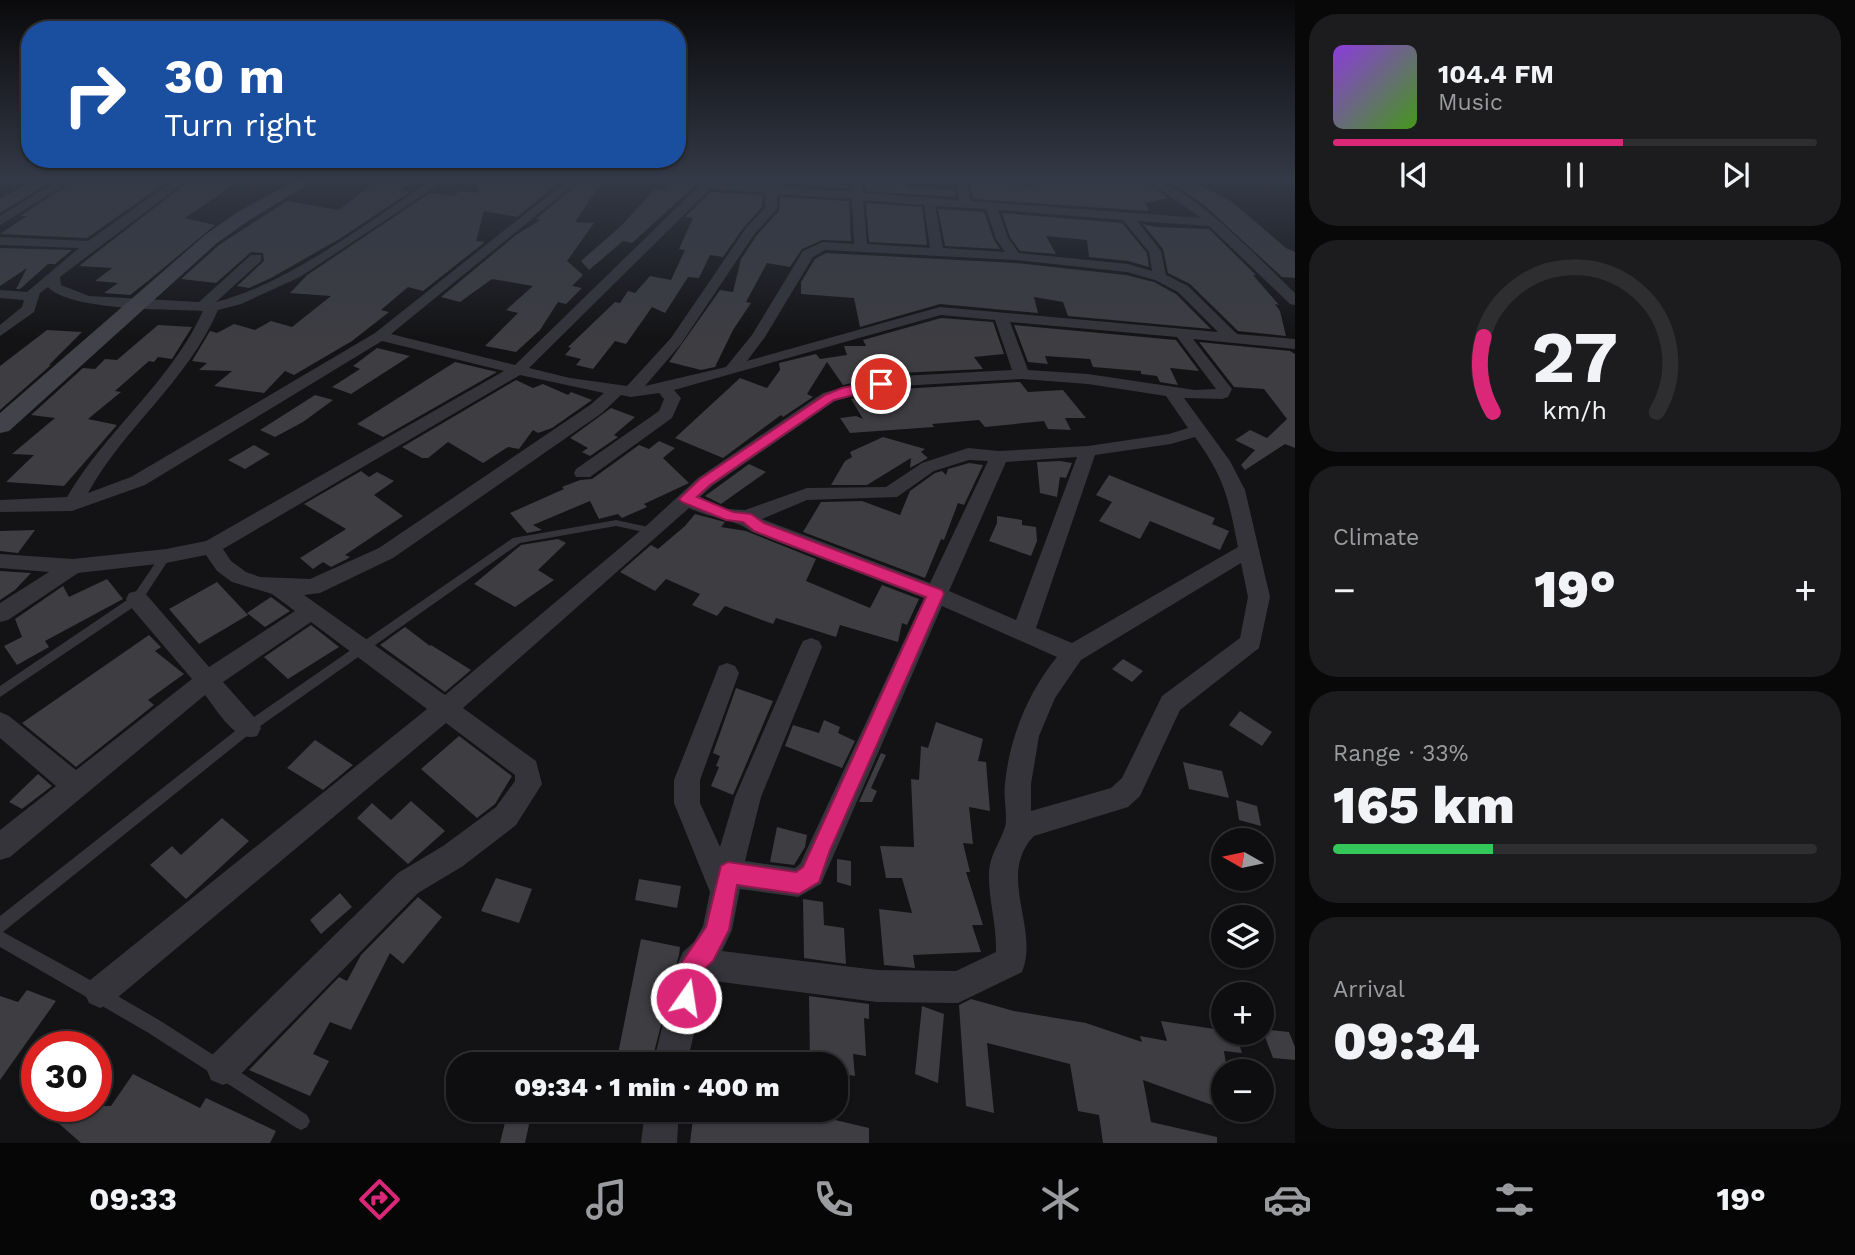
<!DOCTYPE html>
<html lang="en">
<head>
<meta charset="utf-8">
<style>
	:root { --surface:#0e0e10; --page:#1c1c1e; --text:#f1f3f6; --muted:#9b9c9f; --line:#2e2e30; --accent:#db2777 }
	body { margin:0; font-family:"Work Sans",sans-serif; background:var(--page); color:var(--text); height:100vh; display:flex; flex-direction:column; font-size:26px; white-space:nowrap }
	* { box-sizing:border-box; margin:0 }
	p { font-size:23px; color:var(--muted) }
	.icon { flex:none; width:38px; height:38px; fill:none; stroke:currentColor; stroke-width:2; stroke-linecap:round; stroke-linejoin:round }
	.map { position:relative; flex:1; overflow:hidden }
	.details { display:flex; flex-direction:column; gap:14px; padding:14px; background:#080809; width:560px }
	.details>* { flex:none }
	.top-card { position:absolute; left:21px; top:21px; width:665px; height:147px; border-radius:28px; box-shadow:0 2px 5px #0004,0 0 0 2px var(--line); background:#1a4fa0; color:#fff; overflow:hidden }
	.needle { width:46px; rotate:279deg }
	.controls { position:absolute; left:1211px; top:828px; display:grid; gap:14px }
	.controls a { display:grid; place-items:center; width:63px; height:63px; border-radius:50%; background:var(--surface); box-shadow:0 2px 5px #0004,0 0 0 2px var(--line); font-size:35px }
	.speed { position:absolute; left:21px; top:1031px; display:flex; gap:14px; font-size:35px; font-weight:700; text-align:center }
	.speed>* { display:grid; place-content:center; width:91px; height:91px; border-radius:50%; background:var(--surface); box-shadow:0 2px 5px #0004,0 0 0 2px var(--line); line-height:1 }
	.speed .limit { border:10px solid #d22; background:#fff; color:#111 }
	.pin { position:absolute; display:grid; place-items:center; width:60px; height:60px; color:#fff; margin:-30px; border:4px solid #fff; border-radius:50%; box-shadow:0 2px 7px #0007 }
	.me { position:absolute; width:77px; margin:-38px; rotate:13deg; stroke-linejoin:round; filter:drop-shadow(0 0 5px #0008) }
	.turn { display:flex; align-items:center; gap:24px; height:147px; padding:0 28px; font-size:32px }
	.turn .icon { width:91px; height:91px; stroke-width:2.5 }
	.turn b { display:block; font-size:49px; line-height:60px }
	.big { font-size:52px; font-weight:800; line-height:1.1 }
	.details .widget { flex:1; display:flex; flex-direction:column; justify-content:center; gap:10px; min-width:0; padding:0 24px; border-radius:28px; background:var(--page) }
	.details .dial { align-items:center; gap:0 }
	.dial svg { height:182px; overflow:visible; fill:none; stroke:var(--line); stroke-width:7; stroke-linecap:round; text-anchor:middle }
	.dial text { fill:var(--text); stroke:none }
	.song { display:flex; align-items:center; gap:21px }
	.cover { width:84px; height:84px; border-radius:10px; background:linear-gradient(135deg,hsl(270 70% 55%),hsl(100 70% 35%)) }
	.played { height:7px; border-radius:4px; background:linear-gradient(90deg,var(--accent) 60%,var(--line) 60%) }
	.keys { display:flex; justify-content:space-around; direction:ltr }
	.heat { display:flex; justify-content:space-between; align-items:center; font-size:38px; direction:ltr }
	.charge { height:10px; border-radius:5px; background:linear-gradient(90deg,#34c759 33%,var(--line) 0) }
	.trip { position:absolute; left:446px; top:1052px; width:402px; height:70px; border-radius:28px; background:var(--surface); box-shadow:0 2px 5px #0004,0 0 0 2px var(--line); font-weight:800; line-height:70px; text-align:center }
	.dock { display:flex; height:112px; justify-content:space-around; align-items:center; background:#060606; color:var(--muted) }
	.dock .icon { width:49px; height:49px }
	.dock .active { color:var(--accent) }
	.dock b { font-size:32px; color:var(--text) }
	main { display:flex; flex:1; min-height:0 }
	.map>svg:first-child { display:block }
	.building { fill:#3d3d42 }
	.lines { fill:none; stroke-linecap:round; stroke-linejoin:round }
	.service { fill:#34343a; fill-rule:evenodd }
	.minor { fill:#34343a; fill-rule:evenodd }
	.secondary { fill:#42424a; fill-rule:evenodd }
	.route { fill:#db2777; stroke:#8e194d; stroke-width:2 }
</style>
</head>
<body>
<main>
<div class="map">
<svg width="1295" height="1143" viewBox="0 0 1295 1143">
	<rect width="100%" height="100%" fill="#131315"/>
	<path class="building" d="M35,179H55L0,213V199Z
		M77,179H171L87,238L0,234L27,216H20Z
		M192,179H242L185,218L215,225L148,281L130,295L104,293L118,283L95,281L112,268L79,266Z
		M379,179H417L400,190L411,191L341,238L271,278L249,288L237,286L264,261L263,253L251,252L216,283L181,279L219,245L287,201L339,210Z
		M479,179H564L517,217L484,211L476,241L485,242L423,291L408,287L381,310L389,312L352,341L294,375L285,371L264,393L214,386L232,371L199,370L207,363L192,361L210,331L217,333L234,324L255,330L271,321L292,327L331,296L290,293L307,275L430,193L455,196L459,191L477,193Z
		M583,179H604L575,222L594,223L567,261L583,275L572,286L582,288L566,304L558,302L540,330L516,352L485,346L518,313L506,310L533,286L492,279L460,302L441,297L516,235L540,220L536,219Z
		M678,179H702L632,243L623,241L589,270L581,261L621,226L655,189L662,190L671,181Z
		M740,179H848V189Z
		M892,179H906L907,188L954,189L956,197L865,191V184L892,185Z
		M1026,179H1143L1168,198L1145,203L1149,211L973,199L970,184H973V181L1035,186Z
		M1159,179H1188L1232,202L1286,248L1295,252V278L1282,277L1204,205L1183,190Z
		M711,192L763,195L762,207L744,227L723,257L710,255L699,278L688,277L665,313L652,307L626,344L615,341L593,369L576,365L581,359L565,355L571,348L568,347L615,302L620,303L628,291L635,293L650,276L671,280L685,250L679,249L693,218L685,217Z
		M780,197L849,201L851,241L822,240L802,249L790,267L767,263L746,302L751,303L733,330L715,367L701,370L669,362L720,290L733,292L741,259L757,235L779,211Z
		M866,203L922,207L927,245L869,242Z
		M938,209L984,212L994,240L1000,249L945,246Z
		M1002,213L1122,223L1147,253L1149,267L1128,261L1089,257L1087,240L1046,236L1056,254L1020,251L1010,237Z
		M1143,224L1155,227L1209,229L1256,275H1253L1279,305L1275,304L1280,311L1286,336L1238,331L1190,284L1168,273L1163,249Z
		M0,248L72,250L55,264H48L20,289H16L27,268L0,286Z
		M826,253L1015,263L1126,275L1154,282L1176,294L1211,329L1068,316L1063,302L1034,297L1038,313L940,304L860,327L854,298L801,294V282L815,259Z
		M941,318L993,322L1004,354L974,357L983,369L900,373L843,385L827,362L807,394L813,397L783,417L781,415L723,458L675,438L740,378L767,388L780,370L779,363L816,354L820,359L847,355L844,346H866L863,340Z
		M158,325L192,327L172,359L158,357L154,362L149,361L115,391L121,392L88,419L117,425L64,486L6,482L34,455L12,454L55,418L31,415L83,368L95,369L105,359L117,360Z
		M1014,325L1176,340L1199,371L1170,368L1178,385L1160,382L1157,376L1141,374V371L1093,367L1090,359L1045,356L1048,364L1028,362Z
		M47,330L82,332L49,365H51L0,410V366Z
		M1199,342L1290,351L1295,354V448L1285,444L1245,470L1241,465L1255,450L1235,440L1250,430L1267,438L1287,419L1264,389L1234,387Z
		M377,348L410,356L351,394L332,387L360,369L353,366Z
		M455,362L497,372L383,437L357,424Z
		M516,380L533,388L543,384L568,395L571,392L592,400L552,428L538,433L533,430L519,449L508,447L483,463L448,442L428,458H422L402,447Z
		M1020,382L1028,392L1063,390L1086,418H1065L1071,430L1048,429L1044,421L985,427L979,420L932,424L934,427L850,433L840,418L856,416L863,419L851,399L866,395L900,389Z
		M315,395L333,400L303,422L275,437L260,430Z
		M611,408L635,417L614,435L618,437L590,456L582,452L588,448L570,438Z
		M883,437L925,449L921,452L928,458L910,468L911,458L867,485H831L845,461L852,457L850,452Z
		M659,441L675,448L663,458L689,483L644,504L647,507L622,518L618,514L599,519L590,501L533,525L542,530L527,533L510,513L564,489L562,487L580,480L592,479L639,445L649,449Z
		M254,445L270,454L245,469L228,460Z
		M1060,461L1072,463L1066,478L1060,477L1057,497L1040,493L1037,462Z
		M969,463L983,465L964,505L958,503L944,540L941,539L925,578L803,532L821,502L862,501L900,515L910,491L935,473L942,471L946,475L948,469Z
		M749,464L766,472L721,504L705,496Z
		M361,471L369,477L377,472L394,481L374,495L403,516L345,555L350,557L347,559L331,567L323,562L313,569L300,558L346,529L304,504Z
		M1109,475L1215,518L1212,524L1229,531L1220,550L1150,521L1140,539L1099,521L1112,502L1096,495Z
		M695,514L725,522L721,527L746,531L816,559L806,581L870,608L882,585L919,599L907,625L902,623L898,642L840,625L836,637L776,618L773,624L725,606L717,616L692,605L700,594L666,579L655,591L620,572L651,545L658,549L685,526Z
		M997,516L1022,520V525L1036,527L1037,541L1031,556L989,541L997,523Z
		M35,530L18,553L0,551V531Z
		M558,539L566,543L538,570L554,580L515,607L474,584L521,545Z
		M0,571L31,573L15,590L0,600Z
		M107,579L123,599L45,641L49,647L17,665L4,646L22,637L15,619L63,586L69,597Z
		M217,582L248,615L199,644L169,609Z
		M271,597L290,611L265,627L247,613Z
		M311,625L339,647L288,679L264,657Z
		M405,627L430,646L431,645L471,670L445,692L380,645Z
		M149,635L161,647L155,651L184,674L148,700L154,705L76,767L22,723Z
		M1123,659L1143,671L1132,682L1112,669Z
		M736,688L773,701L733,795L711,786L719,767L716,766L720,756L713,753Z
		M1240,711L1272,732L1262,746L1229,725Z
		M824,720L840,727L838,733L855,741L842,768L785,746L793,725L819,733Z
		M936,722L983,739L978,761L986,762L990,811L969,807L973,844L963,843L970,872H966L983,925H972L981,952L913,955L915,968L884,965L879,909L912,913L902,878H886L880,846L914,847L911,779L919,780L921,746L928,748Z
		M459,736L512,776L495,804L477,818L421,769Z
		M315,740L353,765L323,790L287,768Z
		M881,753L886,755L871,788L877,791L872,802H859Z
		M1183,762L1222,771L1229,798L1189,789Z
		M38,774L52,786L22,809L9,802Z
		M1236,800L1257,806L1261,826L1239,820Z
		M411,801L445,831L408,864L357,818L372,803L391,820Z
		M222,818L249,841L186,899L150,865L172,846L181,855Z
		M777,827L807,835L805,847L794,865L770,862Z
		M837,859L851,861V886L837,882Z
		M496,878L532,889L519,923L481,911Z
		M639,879L681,886L677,908L635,900Z
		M340,893L352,907L321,934L310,920Z
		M418,897L442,917L403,964L390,953L351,1030L330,1022L313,1054L329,1061L310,1096L249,1070L339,977L347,981L361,955Z
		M803,899L823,902L824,925L844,928L846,964L804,958Z
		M641,939L680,947L679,955L651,1064H616Z
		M27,990L56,1001L0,1080V996L18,1002Z
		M809,996L869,1004V1019L864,1018L866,1056L853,1054L855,1076L836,1073V1064H810Z
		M971,999L1014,1011L1086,1023L1142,1042L1140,1036L1167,1041L1161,1021L1235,1032L1242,1053L1224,1051L1227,1071H1223V1109L1143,1080L1151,1122L1217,1137V1143H1103L1099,1115L1078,1111L1070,1064L987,1043L994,1113L966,1106L959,1005Z
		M922,1006L944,1014L938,1083L915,1074Z
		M1262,1029L1289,1032L1295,1047V1060L1273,1058Z
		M133,1074L200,1108L206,1098L276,1131L270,1143H81L39,1106H111Z
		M508,1110L532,1111L525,1143H500Z
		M694,1110H793L869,1128V1143H690Z"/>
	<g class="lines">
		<path class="service" d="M616,520L653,528L658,531L653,534L616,526L520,543L252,732L3,932L83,976L159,1020L307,1115L310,1121L307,1127L301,1130L295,1127L147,1032L0,947V916L244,724L513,538Z
			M166,552L171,556L141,602L0,697V686L133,596L162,553Z"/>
		<path class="minor" d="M61,179H74L0,225V216Z
			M176,179H189L60,277L61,285L89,296L199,302L251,255H261V261L216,302C290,283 369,221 434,179H447L300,277L241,304L218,310C187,382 125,426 88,493L131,477L375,333L569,179H581L391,334L515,365L706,179L851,192V179H862L863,193L959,200L955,179H966L971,201L1201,218L1145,179C1186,179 1264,264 1295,293V305L1290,304L1209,226L1137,221L1161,251L1166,275L1188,286L1237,334L1295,339V349L1193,339L1232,389L1228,397L1222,399L1184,398L1230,461L1245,490L1270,597L1259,648L1180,710L1140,796L1128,807L1034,836C996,875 1040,928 1022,972L958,1003L877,1002L706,980L687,1064H653L678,963L683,952L694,942L703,926L710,892L674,803V780L719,666L727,663L735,666L739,673L700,780V803L720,847L735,797L800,647L803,641L811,638L819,641L822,647L761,797L745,861L795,868L800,864L924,598L752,532C736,519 709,518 689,508L463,708L536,761L542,784L516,825L463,866L418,893L235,1080L223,1085L211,1080L206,1068L211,1056L398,873L443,846L496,807L515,781V775L446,723L111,1003L100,1008L89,1003L84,992L89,981L427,709L311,622L223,682L257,720L261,728L257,736C235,743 218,711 205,695L10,857L0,860V830L56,786L0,738V712L9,716L76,770L192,679L129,605L126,599L129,593L137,591L145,593L209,667L295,611L272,594L232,582L217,571L206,555L166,563L78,573L8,620L0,622V603L49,572L0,568V554L73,559L166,549L206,541L504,371L382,341L145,485L72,511L0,512V500L67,497C106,430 171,382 203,311C169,309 70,311 48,287L40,293L34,312L0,336V325L22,307L24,300L0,298V290L27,292L79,248L0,245V237L88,241ZM710,189L766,193L765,208L746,228L671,338L627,386L570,378L529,368ZM777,194L852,199L854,244L823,242L803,251L752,335L726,367L645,386L681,344L755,233L777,209ZM863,200L924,205L930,248L867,244ZM935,206L986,209L996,239L1005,252L943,248ZM998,210L1123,220L1149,252L1152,271L1128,264L1019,253L1008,238ZM825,250L1015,260L1127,272L1155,280L1178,292L1218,332L940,307L747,361L765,337L813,257ZM941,315L995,320L1012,370L900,376L863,382L823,393L698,478L646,526L445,695L304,595L320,593L393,558L602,413L621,395L631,397L659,393L664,399L659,411L576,469L574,473L576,477H590L672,418L681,398L674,390ZM1010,322L1177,337L1216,389L1195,390L1088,374L1028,370ZM520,375L604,393L590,405L379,548L310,579L260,577L246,572L231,561L223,549ZM1022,379L1088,384L1166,396L1188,428L1169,434L1088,446L999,451L968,448L922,463L886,487L807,488L745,510L727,509L700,497L712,486L835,401L865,392L900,386ZM1195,437C1225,479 1228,497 1238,547L1072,643L1036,628L1095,455L1171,444ZM1077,457L1016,620L949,591L1006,462ZM969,460L988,461L930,583L762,519L807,500L897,497L934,471ZM1241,563L1248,597L1240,638L1162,696L1122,778L1111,788L1031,811V784L1039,736L1055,698L1081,660ZM942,606L1057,657C1028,692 1009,739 1005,784C1003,796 1008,817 1005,827C1000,843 990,854 989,872C988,899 997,925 996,952L956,971L877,970L722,951L732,930L740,889L798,897L821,884Z
			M645,1110H679L677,1143H641Z"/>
		<path class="secondary" d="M298,179H317L248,221L217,243L9,431L0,433V413L205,235L236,213Z"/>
	</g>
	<linearGradient id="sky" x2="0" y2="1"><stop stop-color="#0a0a0c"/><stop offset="0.53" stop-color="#333946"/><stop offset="1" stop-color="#333946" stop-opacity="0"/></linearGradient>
	<rect width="1295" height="339" fill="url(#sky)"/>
	<path class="route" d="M881,380L886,381V387L834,400L710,485L697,497L733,512L751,514L764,523L942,590L944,594L830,850L819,882L799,894L737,885L729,930L713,961L704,969L694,1006L686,1010L677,1006L674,998L682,962L706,927L721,866L728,862L796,872L803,867L926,597L774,539L754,531L743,522L726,520L682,502L679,499L700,479L825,395L842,388Z"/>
</svg>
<div class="controls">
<a><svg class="needle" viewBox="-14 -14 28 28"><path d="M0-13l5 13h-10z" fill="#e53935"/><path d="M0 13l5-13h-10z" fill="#9b9c9f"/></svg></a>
<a><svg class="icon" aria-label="layers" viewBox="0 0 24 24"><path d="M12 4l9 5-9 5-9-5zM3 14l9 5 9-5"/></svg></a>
<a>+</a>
<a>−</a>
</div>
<div class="speed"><div class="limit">30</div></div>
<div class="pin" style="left:881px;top:384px;background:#d93025"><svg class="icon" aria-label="arrive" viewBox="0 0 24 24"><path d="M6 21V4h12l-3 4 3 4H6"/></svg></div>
<svg class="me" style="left:686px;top:998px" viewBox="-20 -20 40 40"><circle r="17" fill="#db2777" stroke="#fff" stroke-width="3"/><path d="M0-11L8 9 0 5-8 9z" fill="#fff"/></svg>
<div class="trip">09:34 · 1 min · 400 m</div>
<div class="top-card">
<div class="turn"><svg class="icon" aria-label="right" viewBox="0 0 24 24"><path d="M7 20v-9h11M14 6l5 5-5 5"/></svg><div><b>30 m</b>Turn right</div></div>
</div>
</div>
<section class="details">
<div class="widget">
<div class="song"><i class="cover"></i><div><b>104.4 FM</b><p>Music</p></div></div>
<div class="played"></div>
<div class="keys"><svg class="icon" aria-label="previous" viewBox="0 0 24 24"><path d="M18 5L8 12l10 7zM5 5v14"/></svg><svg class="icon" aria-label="pause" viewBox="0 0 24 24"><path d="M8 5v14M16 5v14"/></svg><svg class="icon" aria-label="next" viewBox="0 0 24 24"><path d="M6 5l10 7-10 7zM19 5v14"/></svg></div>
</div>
<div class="widget dial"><svg viewBox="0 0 100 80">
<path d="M14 69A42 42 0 1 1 86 69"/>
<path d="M14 69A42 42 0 0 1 10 36" stroke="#db2777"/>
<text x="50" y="56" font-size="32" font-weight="700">27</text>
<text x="50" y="72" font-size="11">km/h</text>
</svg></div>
<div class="widget"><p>Climate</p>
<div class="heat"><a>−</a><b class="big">19°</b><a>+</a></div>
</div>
<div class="widget"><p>Range · 33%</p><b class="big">165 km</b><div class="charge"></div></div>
<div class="widget"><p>Arrival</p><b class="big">09:34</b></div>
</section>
</main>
<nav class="dock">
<b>09:33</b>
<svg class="icon active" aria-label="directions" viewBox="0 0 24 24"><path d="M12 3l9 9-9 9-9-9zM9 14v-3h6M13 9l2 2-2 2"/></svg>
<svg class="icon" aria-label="music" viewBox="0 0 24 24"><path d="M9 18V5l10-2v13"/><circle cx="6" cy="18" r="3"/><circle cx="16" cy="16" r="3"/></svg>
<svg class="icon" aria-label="phone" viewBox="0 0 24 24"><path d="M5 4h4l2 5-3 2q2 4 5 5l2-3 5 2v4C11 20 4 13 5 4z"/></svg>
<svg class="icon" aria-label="climate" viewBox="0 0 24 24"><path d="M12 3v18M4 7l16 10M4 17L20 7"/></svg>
<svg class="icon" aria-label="car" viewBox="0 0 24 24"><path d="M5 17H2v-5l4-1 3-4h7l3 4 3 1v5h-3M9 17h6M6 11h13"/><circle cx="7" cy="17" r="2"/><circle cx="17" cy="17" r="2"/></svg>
<svg class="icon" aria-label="filters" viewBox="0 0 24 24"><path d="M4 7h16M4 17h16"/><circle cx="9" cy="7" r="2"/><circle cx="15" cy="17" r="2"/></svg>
<b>19°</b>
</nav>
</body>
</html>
